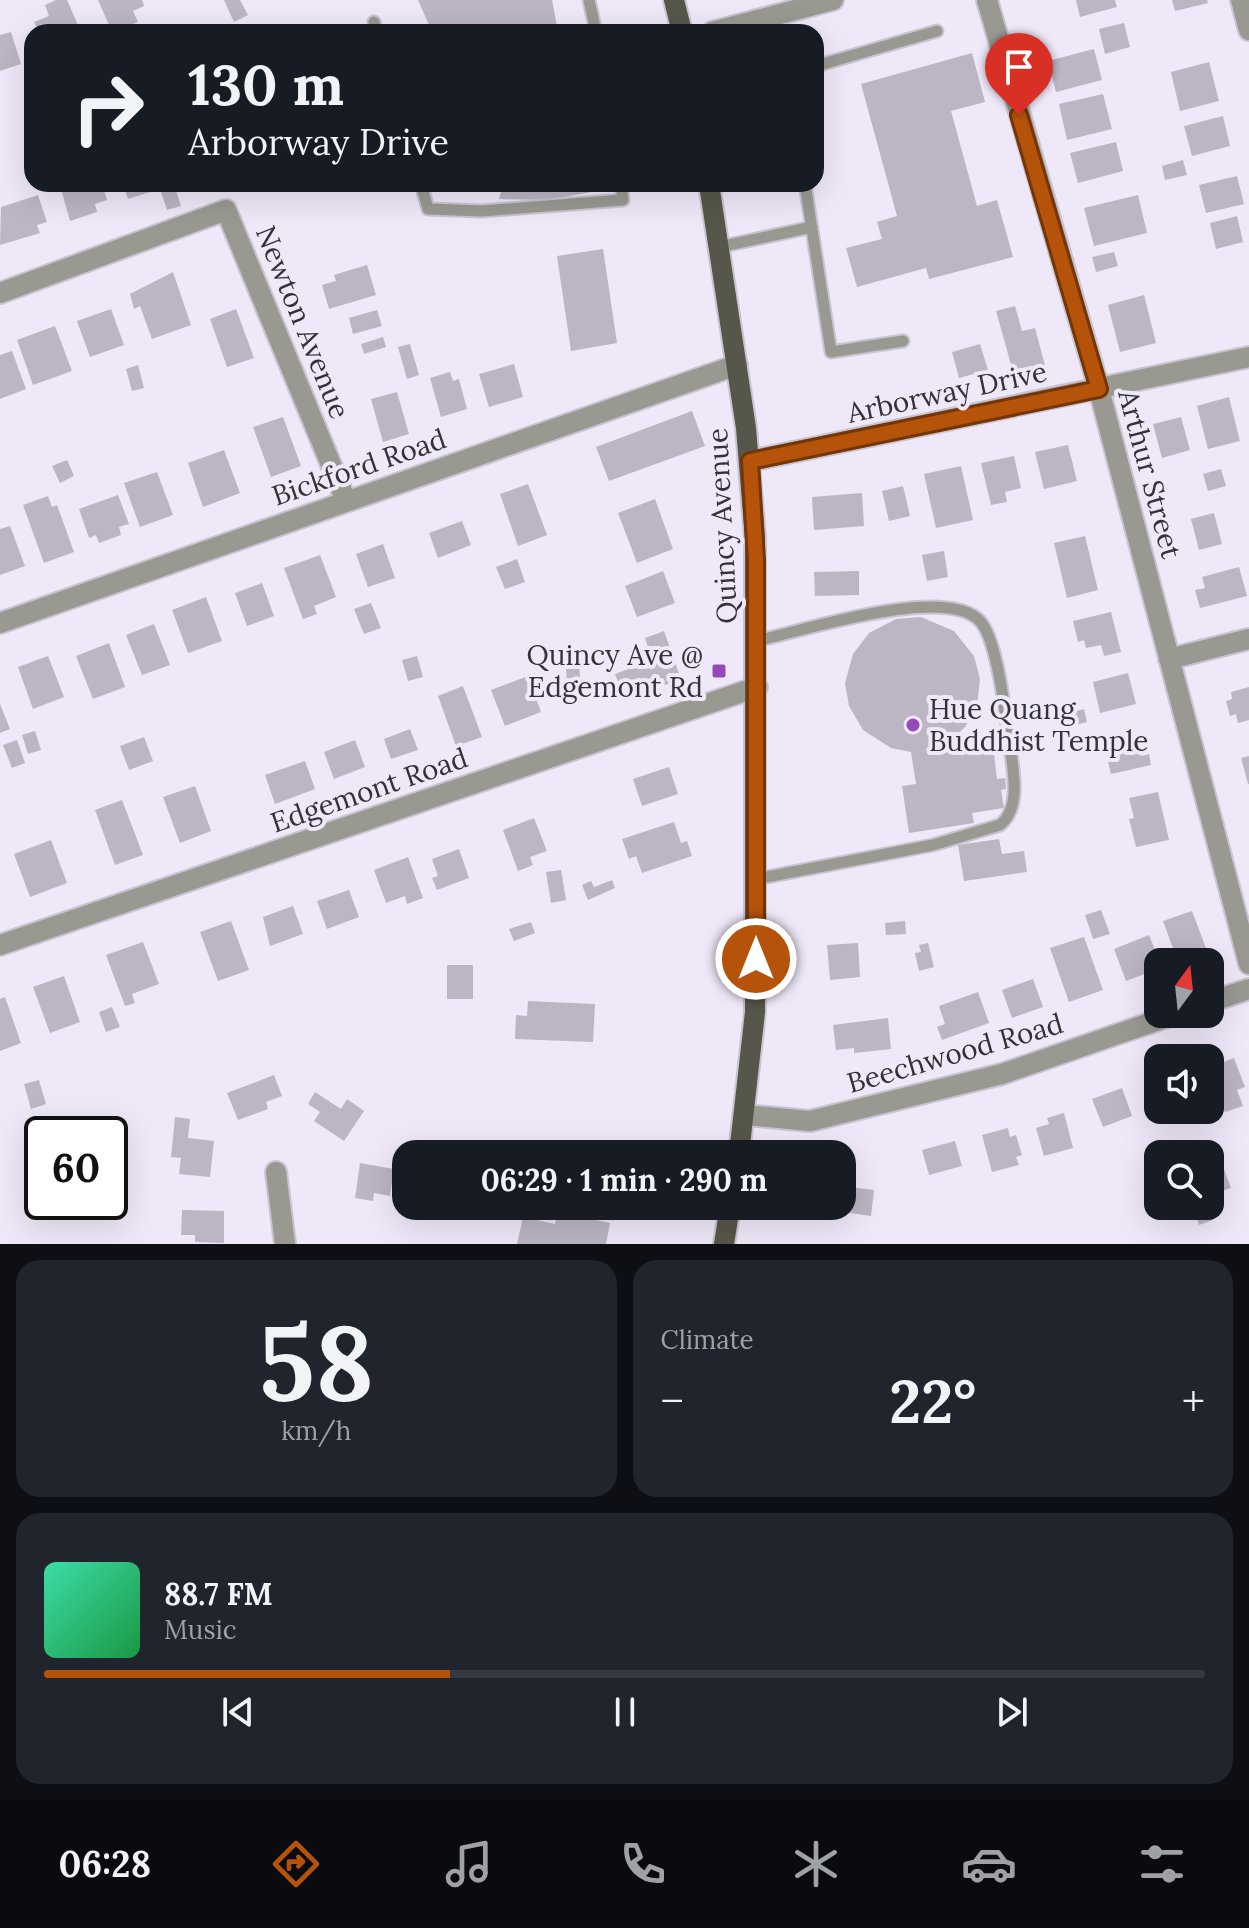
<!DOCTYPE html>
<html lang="en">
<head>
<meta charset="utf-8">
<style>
	:root { --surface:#171b24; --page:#20242c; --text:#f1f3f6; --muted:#9ea1a6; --line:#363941; --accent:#b45309 }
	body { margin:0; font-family:Lora,serif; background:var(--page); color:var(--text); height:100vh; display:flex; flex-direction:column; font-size:30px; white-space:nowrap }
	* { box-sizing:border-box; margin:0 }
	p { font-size:26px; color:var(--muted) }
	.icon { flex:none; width:44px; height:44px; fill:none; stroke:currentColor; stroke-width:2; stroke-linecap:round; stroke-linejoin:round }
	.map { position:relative; height:1244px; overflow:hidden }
	.details { display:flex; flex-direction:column; gap:16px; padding:16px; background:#0d0f14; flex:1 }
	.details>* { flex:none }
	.hud { position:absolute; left:24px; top:24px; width:800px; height:168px; border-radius:24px; box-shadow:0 8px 32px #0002; background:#171b24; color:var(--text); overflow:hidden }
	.needle { width:52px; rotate:15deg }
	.controls { position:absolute; left:1144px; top:948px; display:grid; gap:16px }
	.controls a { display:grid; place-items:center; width:80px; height:80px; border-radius:16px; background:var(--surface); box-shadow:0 8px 32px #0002; font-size:40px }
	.speed { position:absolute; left:24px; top:1116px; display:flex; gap:16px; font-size:40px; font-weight:700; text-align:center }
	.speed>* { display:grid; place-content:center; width:104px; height:104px; border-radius:50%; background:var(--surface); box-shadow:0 8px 32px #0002; line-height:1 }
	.speed .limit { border:4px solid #111; border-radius:12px; background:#fff; color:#111 }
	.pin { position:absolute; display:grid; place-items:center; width:68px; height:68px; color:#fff; margin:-82px -34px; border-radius:50% 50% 50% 0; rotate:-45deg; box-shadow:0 0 8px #0007 }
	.pin .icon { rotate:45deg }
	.me { position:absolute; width:88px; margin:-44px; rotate:0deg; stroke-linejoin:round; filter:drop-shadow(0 0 6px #0008) }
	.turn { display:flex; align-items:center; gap:28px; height:168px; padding:0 32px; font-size:36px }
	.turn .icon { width:104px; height:104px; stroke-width:2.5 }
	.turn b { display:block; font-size:56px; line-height:68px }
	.big { font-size:60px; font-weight:700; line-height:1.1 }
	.details .card { flex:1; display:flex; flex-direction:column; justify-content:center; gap:12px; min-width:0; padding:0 28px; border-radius:24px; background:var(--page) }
	.details .dial { align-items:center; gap:0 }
	.dial b { font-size:104px; line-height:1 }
	.song { display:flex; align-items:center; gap:24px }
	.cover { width:96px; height:96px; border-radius:12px; background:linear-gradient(135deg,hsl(160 70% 55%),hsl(140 70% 35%)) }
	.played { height:8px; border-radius:4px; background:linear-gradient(90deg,var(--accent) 35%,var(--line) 35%) }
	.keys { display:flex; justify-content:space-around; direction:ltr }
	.heat { display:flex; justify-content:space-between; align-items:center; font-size:44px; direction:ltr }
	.details .tiles { flex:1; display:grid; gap:16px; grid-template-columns:1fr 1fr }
	.card:last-child { grid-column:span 2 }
	.trip { position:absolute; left:392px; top:1140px; width:464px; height:80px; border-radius:24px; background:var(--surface); box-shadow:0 8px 32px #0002; font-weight:700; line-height:80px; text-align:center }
	.menu { display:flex; height:128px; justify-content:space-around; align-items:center; background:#090b0e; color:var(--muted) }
	.menu .icon { width:56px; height:56px }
	.menu .selected { color:var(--accent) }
	.menu b { font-size:36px; color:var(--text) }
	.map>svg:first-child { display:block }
	.building { fill:#bbb5c4 }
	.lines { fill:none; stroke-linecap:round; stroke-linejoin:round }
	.lane-casing { stroke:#cac4d2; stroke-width:15 }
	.street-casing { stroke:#cac4d2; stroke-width:24 }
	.primary-casing { stroke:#cac4d2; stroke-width:24 }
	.lane { stroke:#999992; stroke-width:11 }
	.street { stroke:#999992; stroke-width:20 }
	.primary { stroke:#56564a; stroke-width:20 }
	.route-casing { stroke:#753606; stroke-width:20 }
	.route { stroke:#b45309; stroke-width:14 }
	.poi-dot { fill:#9549ba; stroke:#efe8f9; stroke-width:3 }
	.labels { text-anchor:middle; stroke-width:8; stroke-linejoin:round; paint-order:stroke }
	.street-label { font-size:28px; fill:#343238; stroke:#efe8f9 }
	.poi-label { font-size:28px; fill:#343238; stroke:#efe8f9; text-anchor:end }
</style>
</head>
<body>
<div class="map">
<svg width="1249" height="1244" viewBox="0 0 1249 1244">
	<rect width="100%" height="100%" fill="#efe8f9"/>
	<path class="building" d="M56,0H67L81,32H39L34,22L49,16L45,5Z
		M98,0H142L144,6L133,11L138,22L112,32Z
		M224,0H240L248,15L234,22Z
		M418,0H552L558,32H432Z
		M1076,0H1115L1117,7L1080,17Z
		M1172,0H1207L1208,3L1175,11Z
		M1124,23L1130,47L1105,54L1099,29Z
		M11,32L21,64L0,71V35Z
		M1094,49L1102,80L1056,92L1048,61Z
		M972,53L985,102L951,111L977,206L997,200L1013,257L929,279L926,268L857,287L846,248L882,239L877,222L897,216L861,84Z
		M1209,62L1219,101L1180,111L1171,72Z
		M1103,94L1112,129L1067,140L1059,104Z
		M1223,116L1230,146L1192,156L1184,126Z
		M1116,142L1123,171L1078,183L1070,153Z
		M1183,160L1187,175L1165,180L1162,166Z
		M1237,176L1244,204L1206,213L1199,185Z
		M77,184H102L107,200L95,204L97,212L70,221L61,189Z
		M123,184H174L181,206L167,210L160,189L128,199Z
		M503,184H591L592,192L547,200L499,199Z
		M38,195L47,222L37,225L40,233L0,245L1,207Z
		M1138,195L1147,233L1094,246L1084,208Z
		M1237,216L1243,242L1216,249L1210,223Z
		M603,249L617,343L571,351L557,256Z
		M1114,252L1118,266L1096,272L1092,257Z
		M367,265L376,295L329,309L322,285L336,281L334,275Z
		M173,272L191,325L152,339L140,306L134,309L130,294Z
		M1144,295L1156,343L1120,352L1108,305Z
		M1015,306L1022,331L1035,328L1047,373L1031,378L1028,368L1013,372L996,311Z
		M111,309L124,345L90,357L77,321Z
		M236,309L254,358L227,367L210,319Z
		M377,310L382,326L353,334L349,318Z
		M55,326L72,371L33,385L17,340Z
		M383,337L386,347L364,354L361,344Z
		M410,344L419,375L407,379L398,347Z
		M980,344L988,370L959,378L952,352Z
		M12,351L26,389L0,399V355Z
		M514,364L523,397L489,407L479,374Z
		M138,365L144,388L132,391L126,369Z
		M450,372L453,381L459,379L467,409L441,417L430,378Z
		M397,392L409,434L383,442L371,399Z
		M1229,397L1240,441L1208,449L1197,406Z
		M692,411L705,446L609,481L596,447Z
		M283,417L301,466L271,477L253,427Z
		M1181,417L1190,450L1162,458L1153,424Z
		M1068,445L1077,481L1044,489L1035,452Z
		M224,450L240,493L203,507L188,463Z
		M1014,456L1021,488L1005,492L1007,502L991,505L981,463Z
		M67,460L74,476L60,483L52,466Z
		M961,466L973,520L936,528L924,474Z
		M1221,469L1226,486L1208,491L1203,474Z
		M157,472L173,515L140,527L124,483Z
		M528,484L547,535L518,546L500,494Z
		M903,486L910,516L889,521L882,491Z
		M862,493L864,526L814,530L812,497Z
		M118,495L129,524L119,527L121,535L99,543L96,535L89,538L79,509Z
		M48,496L52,507L57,505L74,552L44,563L23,505Z
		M655,499L673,549L637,563L618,513Z
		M1214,513L1222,544L1199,550L1191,519Z
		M462,521L471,545L438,558L429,533Z
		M10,526L25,566L0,575V529Z
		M1085,536L1098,590L1067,598L1054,543Z
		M383,544L395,578L368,587L356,554Z
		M944,551L948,577L927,581L922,555Z
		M320,555L336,597L314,606L317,614L303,619L284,568Z
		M517,559L525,582L505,589L496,567Z
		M1239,567L1247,596L1200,608L1195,590L1205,588L1202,577Z
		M663,571L675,603L637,617L625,586Z
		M859,571V595L815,596L814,572Z
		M262,583L274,616L247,626L235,593Z
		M206,597L222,641L188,653L172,610Z
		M371,603L381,628L364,634L354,609Z
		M1111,612L1121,652L1104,656L1101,645L1086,648L1084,640L1078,642L1073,621Z
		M921,617L954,631L974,656L980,679L977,707L965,727L951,740L992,737L997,779L1005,778L1006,789L1001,790L1004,808L972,813L974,823L909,833L902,786L916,784L911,752L891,748L863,730L849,706L845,683L853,654L869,633L896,619Z
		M154,624L170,665L142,675L126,635Z
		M664,631L681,679L625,700L615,674L652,660L645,638Z
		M109,643L125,687L93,699L76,656Z
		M48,656L64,697L33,709L18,667Z
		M417,656L423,677L408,681L402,660Z
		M579,657L580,681L567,682L565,658Z
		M1128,673L1136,704L1100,713L1093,682Z
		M528,676L541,712L505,726L491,690Z
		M463,686L482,737L456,746L438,696Z
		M1249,687V720L1238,723L1236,714L1230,716L1226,701L1232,699L1231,692Z
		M0,704L10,729L0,733Z
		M1084,709L1087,722L1064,728L1060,715Z
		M410,729L418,750L391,759L384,739Z
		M35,731L41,750L28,754L22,735Z
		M144,737L153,761L129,770L120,746Z
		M1136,737L1141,756L1149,754L1151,765L1111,774L1104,745Z
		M17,740L25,763L12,768L3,745Z
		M355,740L365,767L334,779L324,752Z
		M1249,756V784H1248L1241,758Z
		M305,761L315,789L275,804L265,775Z
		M669,767L678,794L642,806L633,779Z
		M195,786L211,831L180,843L163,797Z
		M1158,792L1169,840L1136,847L1129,819L1134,818L1129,798Z
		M122,800L143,855L115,865L95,810Z
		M534,818L547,851L530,857L533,865L518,871L503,830Z
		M674,822L681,843L687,841L692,856L642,873L636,856L629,859L622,839Z
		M999,839L1002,854L1024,851L1027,872L964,881L958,845Z
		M51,840L67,883L30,897L14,854Z
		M459,849L469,878L437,890L432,878L438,876L432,859Z
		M408,857L423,898L407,904L405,896L386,903L374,870Z
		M561,870L566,900L551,903L546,872Z
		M612,880L615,888L588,900L582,885L591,881L594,887Z
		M349,890L359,917L327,929L317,901Z
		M293,906L303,934L270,946L263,917Z
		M1101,910L1110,934L1093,939L1085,915Z
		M1192,911L1207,951L1178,962L1163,921Z
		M231,921L249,970L218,981L200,932Z
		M905,921L906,934L886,935L885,923Z
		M531,922L535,933L514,941L509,929Z
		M1149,935L1160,962L1158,969L1126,981L1114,949Z
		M1084,937L1103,990L1069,1002L1050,948Z
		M143,942L159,984L132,994L135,1003L125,1006L106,955Z
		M858,943L860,977L830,980L827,945Z
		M928,943L934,967L919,971L915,953L921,952L919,945Z
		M447,965H473V999H447Z
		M64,976L80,1022L50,1033L33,987Z
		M1033,979L1043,1007L1012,1018L1002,990Z
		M978,992L989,1023L942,1040L937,1027L945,1024L939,1006Z
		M5,997L21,1043L0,1051V999Z
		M528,1001L595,1004L593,1042L515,1039L516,1015L527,1016Z
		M112,1007L120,1027L106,1032L99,1012Z
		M888,1018L891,1049L854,1053V1048L836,1050L833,1025Z
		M1234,1058L1245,1087L1237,1090L1243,1106L1225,1112L1219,1099L1213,1102L1210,1094V1067Z
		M274,1075L282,1096L266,1102L268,1109L238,1120L227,1093Z
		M39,1080L46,1104L31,1109L24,1084Z
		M1158,1081V1107H1157L1150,1083Z
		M1122,1088L1132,1116L1103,1127L1092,1099Z
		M315,1092L341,1109L347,1099L364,1111L344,1141L314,1121L320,1112L308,1104Z
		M1064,1113L1073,1148L1044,1156L1036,1128L1049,1124L1047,1118Z
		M175,1117L190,1119L188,1138L214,1141L210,1177L179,1174L181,1158L171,1157Z
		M1008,1128L1010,1137L1016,1135L1022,1155L1016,1157L1019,1165L992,1172L982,1135Z
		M955,1141L962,1166L929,1175L922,1150Z
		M360,1163L394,1169L390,1196L374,1193L373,1201L355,1198Z
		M1224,1169L1231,1188L1214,1194L1210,1174Z
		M842,1186L874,1190L871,1216L815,1208L842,1206Z
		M1192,1206H1208L1213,1220L1199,1225Z
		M182,1210L224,1211V1243L195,1242V1235H181Z
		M558,1212L610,1223L606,1244H517L523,1217L555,1224Z"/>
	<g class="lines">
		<g class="lane-casing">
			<path id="lane" d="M589,0L596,32
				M374,22L377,32
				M816,66L937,31
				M421,184L428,209L482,211L623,200L621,184
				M805,184L831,352L903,341
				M719,247L812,227
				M756,879L933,845L1000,825C1023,807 1012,765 1009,739C1005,712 997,639 980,621C945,584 803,631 756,641"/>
		</g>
		<g class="street-casing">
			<path id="street" d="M987,0L1099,389L1249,964
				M1241,0L1249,30
				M712,32L833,0
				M0,293L226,210L346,501
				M750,461L1249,357
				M0,623L737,365
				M1169,659L1249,639
				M0,945L757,687
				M1210,1002L1249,989
				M746,1115L810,1121L1002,1074L1176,1014
				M276,1172L285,1244"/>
		</g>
		<g class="primary-casing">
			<path id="primary" d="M674,0L682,32
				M709,184L746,428L755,538V1012L739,1154
				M724,1244L730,1206"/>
		</g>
		<use href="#lane" class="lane"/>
		<use href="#street" class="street"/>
		<use href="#primary" class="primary"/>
	</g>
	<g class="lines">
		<g class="route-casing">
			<path id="route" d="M756,959V560L750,461L1099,389L1019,115"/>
		</g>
		<use href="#route" class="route"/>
	</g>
	<g class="poi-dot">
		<rect x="711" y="663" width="16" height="16" rx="4"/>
		<circle cx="913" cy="725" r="8"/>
	</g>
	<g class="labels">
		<g class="street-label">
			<text transform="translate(303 322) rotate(68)" y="10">Newton Avenue</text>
			<text transform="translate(947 392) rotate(-12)" y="10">Arborway Drive</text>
			<text transform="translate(359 467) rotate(-19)" y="10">Bickford Road</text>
			<text transform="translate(1150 474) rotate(75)" y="10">Arthur Street</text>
			<text transform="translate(722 526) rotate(-93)" y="10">Quincy Avenue</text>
			<text transform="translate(369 790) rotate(-19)" y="10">Edgemont Road</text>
			<text transform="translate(955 1053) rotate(-16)" y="10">Beechwood Road</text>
		</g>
		<g class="poi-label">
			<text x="703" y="665">Quincy Ave @<tspan x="703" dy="32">Edgemont Rd</tspan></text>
			<text x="929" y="719" text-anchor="start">Hue Quang<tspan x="929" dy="32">Buddhist Temple</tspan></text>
		</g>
	</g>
</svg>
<div class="controls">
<a><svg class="needle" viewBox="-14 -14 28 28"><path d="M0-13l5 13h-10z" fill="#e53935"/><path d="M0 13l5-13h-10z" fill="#9ea1a6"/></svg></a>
<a><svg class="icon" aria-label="sound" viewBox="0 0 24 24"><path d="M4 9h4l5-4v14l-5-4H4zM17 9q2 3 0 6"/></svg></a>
<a><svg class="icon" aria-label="search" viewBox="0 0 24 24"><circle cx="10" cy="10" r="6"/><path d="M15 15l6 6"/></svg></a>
</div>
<div class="speed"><div class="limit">60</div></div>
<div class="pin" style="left:1019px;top:115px;background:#d93025"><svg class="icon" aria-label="arrive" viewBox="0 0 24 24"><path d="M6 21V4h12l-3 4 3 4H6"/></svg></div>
<svg class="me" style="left:756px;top:959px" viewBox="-20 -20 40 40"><circle r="17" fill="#b45309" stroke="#fff" stroke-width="3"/><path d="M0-11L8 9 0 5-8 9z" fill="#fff"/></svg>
<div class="trip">06:29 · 1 min · 290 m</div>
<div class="hud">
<div class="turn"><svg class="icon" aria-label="right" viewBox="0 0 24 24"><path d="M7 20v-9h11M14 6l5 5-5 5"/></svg><div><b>130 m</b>Arborway Drive</div></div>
</div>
</div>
<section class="details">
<div class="tiles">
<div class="card dial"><b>58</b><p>km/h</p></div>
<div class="card"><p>Climate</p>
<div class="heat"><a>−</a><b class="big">22°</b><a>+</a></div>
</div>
<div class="card">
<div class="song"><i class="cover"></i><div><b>88.7 FM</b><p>Music</p></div></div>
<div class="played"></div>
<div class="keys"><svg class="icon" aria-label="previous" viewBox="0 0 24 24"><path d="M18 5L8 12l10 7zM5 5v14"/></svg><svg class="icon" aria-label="pause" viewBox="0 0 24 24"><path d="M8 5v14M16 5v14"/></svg><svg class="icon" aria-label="next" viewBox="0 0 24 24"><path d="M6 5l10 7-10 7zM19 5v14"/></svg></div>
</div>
</div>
</section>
<nav class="menu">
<b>06:28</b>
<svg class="icon selected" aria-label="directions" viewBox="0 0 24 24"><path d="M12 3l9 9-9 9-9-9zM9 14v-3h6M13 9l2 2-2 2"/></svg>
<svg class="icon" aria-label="music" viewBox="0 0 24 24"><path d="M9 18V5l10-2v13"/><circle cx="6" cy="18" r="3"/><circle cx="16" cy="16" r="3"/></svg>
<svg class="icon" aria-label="phone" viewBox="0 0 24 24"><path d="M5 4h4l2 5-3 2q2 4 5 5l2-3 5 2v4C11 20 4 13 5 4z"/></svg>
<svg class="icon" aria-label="climate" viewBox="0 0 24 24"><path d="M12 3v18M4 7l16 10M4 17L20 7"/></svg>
<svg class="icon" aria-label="car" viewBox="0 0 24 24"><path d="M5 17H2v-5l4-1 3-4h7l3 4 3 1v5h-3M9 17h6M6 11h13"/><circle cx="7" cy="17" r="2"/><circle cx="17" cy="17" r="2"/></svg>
<svg class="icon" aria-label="filters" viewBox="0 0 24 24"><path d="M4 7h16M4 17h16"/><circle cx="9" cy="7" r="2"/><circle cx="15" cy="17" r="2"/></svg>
</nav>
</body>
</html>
